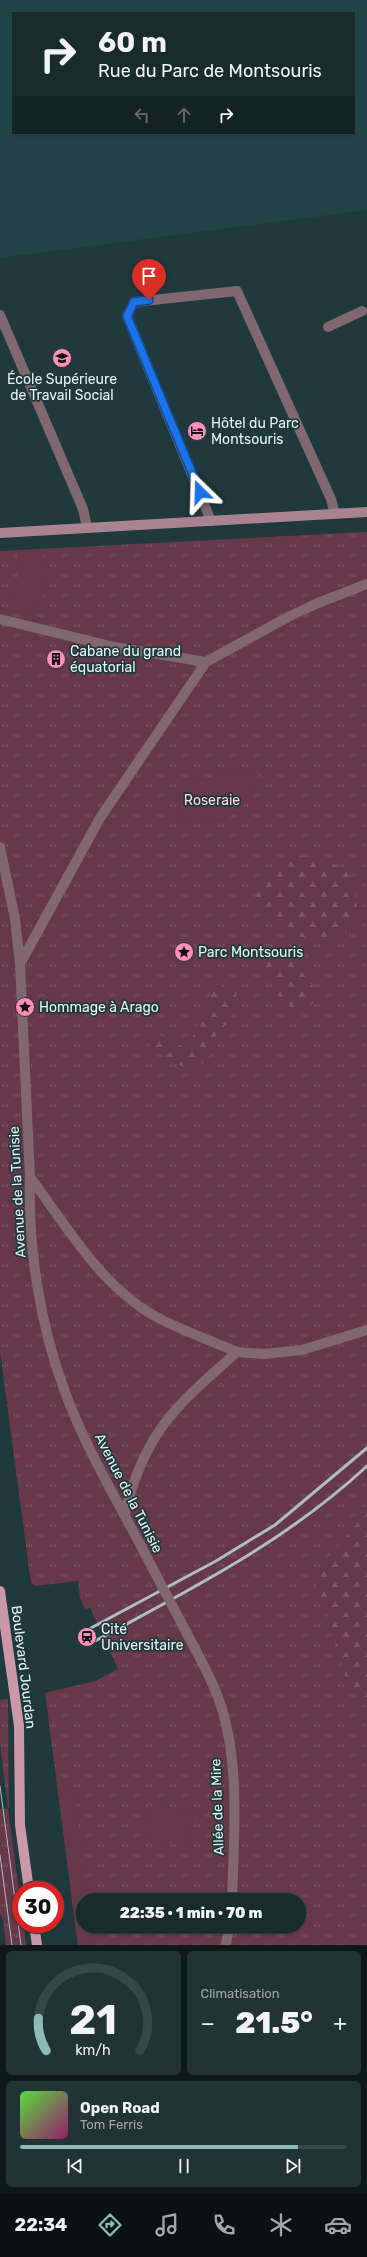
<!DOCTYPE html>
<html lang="fr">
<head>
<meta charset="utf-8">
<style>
	:root { --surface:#182b2d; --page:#213335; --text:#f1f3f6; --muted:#9fa7aa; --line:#364749; --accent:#8bbbb9 }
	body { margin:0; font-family:Rubik,sans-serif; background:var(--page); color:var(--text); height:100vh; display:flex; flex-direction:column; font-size:15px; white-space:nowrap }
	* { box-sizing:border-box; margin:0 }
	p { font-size:13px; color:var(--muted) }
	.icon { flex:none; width:22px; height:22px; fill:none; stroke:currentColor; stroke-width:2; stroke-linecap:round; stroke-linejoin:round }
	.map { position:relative; height:1945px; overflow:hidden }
	.panel { display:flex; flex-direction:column; gap:6px; padding:6px; background:#0d1819; flex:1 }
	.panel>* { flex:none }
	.banner { position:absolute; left:12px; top:12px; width:343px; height:122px; border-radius:0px; box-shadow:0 1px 3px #0004,0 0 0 1px var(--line); background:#182b2d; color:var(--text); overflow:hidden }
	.speed { position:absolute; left:12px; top:1881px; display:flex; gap:8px; font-size:20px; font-weight:700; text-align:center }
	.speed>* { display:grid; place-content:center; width:52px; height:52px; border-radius:50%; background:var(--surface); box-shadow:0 1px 3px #0004,0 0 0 1px var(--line); line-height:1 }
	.speed .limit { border:6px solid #d22; background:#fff; color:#111 }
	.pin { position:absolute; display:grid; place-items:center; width:34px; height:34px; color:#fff; margin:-41px -17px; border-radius:50% 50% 50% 0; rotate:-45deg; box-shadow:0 0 4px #0007 }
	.pin .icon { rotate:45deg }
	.me { position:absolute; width:44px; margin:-22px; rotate:338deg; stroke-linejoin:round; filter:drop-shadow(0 0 3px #0008) }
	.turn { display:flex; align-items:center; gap:14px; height:84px; padding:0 20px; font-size:18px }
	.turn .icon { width:52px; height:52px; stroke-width:2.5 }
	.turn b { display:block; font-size:28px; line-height:34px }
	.lanes { display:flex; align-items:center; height:38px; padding:0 20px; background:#0003; justify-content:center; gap:20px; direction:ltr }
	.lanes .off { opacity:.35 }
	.big { font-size:30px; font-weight:800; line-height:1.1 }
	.panel .tile { flex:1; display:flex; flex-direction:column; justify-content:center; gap:6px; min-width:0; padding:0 14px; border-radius:6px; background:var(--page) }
	.panel .dial { align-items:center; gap:0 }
	.dial svg { height:104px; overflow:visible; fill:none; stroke:var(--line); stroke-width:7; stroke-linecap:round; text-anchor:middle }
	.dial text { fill:var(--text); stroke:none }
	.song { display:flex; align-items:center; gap:12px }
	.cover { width:48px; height:48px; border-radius:6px; background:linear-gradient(135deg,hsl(110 70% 55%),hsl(320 70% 35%)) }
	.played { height:4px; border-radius:2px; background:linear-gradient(90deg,var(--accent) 85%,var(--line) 85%) }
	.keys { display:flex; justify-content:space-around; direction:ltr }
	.heat { display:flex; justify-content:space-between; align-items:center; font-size:22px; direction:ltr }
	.panel .tiles { flex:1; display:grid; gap:6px; grid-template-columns:1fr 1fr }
	.tile:last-child { grid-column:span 2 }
	.trip { position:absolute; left:76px; top:1893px; width:230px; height:40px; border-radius:20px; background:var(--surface); box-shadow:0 1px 3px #0004,0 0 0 1px var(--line); font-weight:800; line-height:40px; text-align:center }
	.dock { display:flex; height:64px; justify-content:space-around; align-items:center; background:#0a1112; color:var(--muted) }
	.dock .icon { width:28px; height:28px }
	.dock .active { color:var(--accent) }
	.dock b { font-size:18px; color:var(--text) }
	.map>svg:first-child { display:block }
	.built { fill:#204447; fill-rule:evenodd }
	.grass { fill:url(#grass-tufts); fill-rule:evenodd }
	.forest { fill:url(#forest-firs) }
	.garden { fill:#66384a }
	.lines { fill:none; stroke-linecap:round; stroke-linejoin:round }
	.street { stroke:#806770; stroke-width:10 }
	.secondary { stroke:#aa8390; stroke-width:10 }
	.primary { stroke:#ca98aa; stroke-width:10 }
	.tram { stroke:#acbebf; stroke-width:1 }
	.rail { stroke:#acbebf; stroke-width:3 }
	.street-bridge { stroke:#806770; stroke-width:10 }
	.route-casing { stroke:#114b97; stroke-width:10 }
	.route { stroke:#1a73e8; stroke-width:7 }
	.labels { text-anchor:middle; stroke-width:3.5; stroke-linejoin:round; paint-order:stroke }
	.poi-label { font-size:14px; fill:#e4f3f4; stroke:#20393c; text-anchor:start }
	.park-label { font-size:14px; fill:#f8d5e0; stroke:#20393c }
	.street-label { font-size:14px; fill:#e4f3f4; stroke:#20393c }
</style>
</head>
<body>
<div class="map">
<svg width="367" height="1945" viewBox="0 0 367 1945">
	<defs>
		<pattern id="grass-tufts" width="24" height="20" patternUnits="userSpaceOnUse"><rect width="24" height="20" fill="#66384a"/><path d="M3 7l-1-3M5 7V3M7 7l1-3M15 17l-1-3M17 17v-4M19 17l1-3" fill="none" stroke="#7c5565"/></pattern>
		<pattern id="forest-firs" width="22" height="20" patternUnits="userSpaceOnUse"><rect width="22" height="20" fill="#66384a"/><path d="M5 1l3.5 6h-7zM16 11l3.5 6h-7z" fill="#7c5565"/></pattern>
	</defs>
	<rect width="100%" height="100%" fill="#20393c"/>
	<path class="built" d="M0,0H367V210L0,258ZM13,13H354V133H13Z"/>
	<path class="grass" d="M367,532V1945H78L45,1693L95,1681L118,1669L90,1608L85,1609L80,1598L78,1581L35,1586L31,1583L0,1352V551ZM83,1900H299V1926H83Z
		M8,1699L9,1808H8L0,1744V1700Z
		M0,1809H8L21,1906V1924H24L26,1945H6L3,1919L0,1914Z"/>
	<path class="forest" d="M299,856C313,858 343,862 350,877C356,889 356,905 359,918L348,932L328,937L302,938L277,926L255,904C260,878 271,858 299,856Z
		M283,948C306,954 313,980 315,1001L307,1010L297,1014L276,992L262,969L272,955Z
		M217,984L237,992L229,1022L216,1034L213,1052L198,1068L187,1069L149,1048L152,1031L187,1049Z
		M367,1512V1707L348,1686L328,1618L312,1576Z"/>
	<path class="garden" d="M43,550L45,593L32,615L15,609L11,604V596L18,583L17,552Z
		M223,769L258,774C254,799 237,819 210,822C199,824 186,821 176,820L182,778C202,782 207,782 223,769Z
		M56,1776L73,1786L90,1900H83V1926H92L93,1945H78L70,1887L74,1886V1883H70Z
		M148,1806L193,1809L191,1845L145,1842Z"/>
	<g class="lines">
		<path class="street" d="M0,315L83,509L87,527
			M328,327L362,311
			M211,521L127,316L134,302L237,291L331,499L335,514
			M0,619L114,647L206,662L288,617L318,603L367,584
			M0,847L15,919L20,964L30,1177C28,1249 40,1325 65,1392C88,1454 123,1510 153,1569
			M20,964L100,818L206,662
			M30,1177C69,1229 103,1291 164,1321C188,1332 213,1342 237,1352
			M125,1513C145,1431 176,1406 237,1352L264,1354L302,1350L367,1330
			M183,1626C195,1649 209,1673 218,1697C241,1759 234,1835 232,1900
			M226,1945L229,1926"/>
		<path class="secondary" d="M0,533L367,512"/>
		<path class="primary" d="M0,1591L19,1726L20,1825L29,1890
			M34,1924L37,1945"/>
		<path class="tram" d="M0,1786L21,1945
			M0,1855L12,1945"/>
		<path class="rail" d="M89,1629L216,1561L275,1525L367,1448
			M95,1641C193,1588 285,1542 367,1466"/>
		<path class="street-bridge" d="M153,1569L183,1626"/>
	</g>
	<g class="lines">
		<g class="route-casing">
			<path id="route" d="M149,300L134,302L127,316L200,492"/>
		</g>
		<use href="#route" class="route"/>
	</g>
	<defs>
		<g id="university-disc" transform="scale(1)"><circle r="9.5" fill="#ff8eba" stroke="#20393c"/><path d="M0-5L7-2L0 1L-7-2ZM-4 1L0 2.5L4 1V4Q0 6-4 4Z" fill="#111"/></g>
		<g id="hotel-disc" transform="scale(1)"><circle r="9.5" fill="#ff8eba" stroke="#20393c"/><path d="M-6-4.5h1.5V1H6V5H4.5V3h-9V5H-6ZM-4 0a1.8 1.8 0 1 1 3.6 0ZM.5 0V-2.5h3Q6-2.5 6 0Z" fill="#111"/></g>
		<g id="building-disc" transform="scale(1)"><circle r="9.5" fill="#ff8eba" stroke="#20393c"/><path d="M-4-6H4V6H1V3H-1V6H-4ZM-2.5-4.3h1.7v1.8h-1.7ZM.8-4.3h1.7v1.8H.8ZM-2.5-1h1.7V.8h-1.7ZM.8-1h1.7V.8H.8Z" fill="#111"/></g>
		<g id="sight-disc" transform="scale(1)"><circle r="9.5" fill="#ff8eba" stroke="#20393c"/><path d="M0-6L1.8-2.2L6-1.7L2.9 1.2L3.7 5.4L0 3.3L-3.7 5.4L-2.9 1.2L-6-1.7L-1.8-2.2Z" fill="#111"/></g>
		<g id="station-disc" transform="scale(1)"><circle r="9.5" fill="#ff8eba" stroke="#20393c"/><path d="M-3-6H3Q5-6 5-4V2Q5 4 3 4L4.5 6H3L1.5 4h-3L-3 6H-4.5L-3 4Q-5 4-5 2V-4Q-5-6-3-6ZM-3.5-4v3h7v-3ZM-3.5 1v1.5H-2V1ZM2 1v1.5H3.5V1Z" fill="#111"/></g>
	</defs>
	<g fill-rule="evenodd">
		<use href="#university-disc" x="62" y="358"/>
		<use href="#hotel-disc" x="197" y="431"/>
		<use href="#building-disc" x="56" y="659"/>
		<use href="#sight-disc" x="184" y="952"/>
		<use href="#sight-disc" x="25" y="1007"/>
		<use href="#station-disc" x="87" y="1637"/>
	</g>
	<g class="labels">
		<g class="poi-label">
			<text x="62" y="384" text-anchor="middle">École Supérieure<tspan x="62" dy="16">de Travail Social</tspan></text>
			<text x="211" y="428">Hôtel du Parc<tspan x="211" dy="16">Montsouris</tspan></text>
			<text x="70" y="656">Cabane du grand<tspan x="70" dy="16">équatorial</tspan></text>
			<text x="198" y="957">Parc Montsouris</text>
			<text x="39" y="1012">Hommage à Arago</text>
			<text x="101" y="1634">Cité<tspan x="101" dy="16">Universitaire</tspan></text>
		</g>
		<g class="park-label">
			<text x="212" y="805">Roseraie</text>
		</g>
		<g class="street-label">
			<text transform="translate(17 1192) rotate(-93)" y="5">Avenue de la Tunisie</text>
			<text transform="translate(129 1493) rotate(63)" y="5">Avenue de la Tunisie</text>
			<text transform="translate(24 1667) rotate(83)" y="5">Boulevard Jourdan</text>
			<text transform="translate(217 1807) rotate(-92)" y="5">Allée de la Mire</text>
		</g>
	</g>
</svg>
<div class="speed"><div class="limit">30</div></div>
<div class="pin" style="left:149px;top:300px;background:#d93025"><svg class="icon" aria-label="arrive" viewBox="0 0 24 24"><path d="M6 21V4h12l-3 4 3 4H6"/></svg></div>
<svg class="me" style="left:200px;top:492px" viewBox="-20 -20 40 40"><path d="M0-17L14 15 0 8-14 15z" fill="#1a73e8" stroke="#fff" stroke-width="4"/></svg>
<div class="trip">22:35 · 1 min · 70 m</div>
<div class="banner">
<div class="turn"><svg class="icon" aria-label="right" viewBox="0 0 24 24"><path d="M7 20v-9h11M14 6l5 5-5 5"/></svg><div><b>60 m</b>Rue du Parc de Montsouris</div></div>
<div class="lanes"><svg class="icon off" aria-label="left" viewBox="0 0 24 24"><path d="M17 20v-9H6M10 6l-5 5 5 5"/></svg><svg class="icon off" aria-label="ahead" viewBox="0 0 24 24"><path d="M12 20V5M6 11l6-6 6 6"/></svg><svg class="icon" aria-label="right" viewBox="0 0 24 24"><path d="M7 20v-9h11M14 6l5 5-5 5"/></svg></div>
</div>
</div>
<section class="panel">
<div class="tiles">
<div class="tile dial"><svg viewBox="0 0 100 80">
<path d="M14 69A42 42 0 1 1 86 69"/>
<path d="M14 69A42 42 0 0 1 8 44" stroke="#8bbbb9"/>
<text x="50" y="56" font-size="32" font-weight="700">21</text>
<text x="50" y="72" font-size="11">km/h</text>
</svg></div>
<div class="tile"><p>Climatisation</p>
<div class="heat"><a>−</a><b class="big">21.5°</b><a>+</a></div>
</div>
<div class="tile">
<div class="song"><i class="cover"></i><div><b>Open Road</b><p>Tom Ferris</p></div></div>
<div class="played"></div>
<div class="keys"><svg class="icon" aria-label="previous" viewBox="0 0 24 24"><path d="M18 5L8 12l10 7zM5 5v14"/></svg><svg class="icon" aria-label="pause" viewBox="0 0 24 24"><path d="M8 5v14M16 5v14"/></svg><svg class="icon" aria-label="next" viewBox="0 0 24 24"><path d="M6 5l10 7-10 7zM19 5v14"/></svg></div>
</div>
</div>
</section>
<nav class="dock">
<b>22:34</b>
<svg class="icon active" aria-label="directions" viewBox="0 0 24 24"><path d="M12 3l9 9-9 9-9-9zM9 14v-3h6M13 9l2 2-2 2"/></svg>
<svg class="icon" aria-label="music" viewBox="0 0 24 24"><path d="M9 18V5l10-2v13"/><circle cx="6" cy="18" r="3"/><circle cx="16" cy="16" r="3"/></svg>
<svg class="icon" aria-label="phone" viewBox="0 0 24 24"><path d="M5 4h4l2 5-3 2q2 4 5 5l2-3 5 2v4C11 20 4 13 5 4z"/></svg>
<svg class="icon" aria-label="climate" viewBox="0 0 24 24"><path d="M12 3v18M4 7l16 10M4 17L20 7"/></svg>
<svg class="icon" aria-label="car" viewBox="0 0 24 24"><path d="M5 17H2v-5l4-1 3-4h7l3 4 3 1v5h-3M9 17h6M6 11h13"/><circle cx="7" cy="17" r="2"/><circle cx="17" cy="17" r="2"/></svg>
</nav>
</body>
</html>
